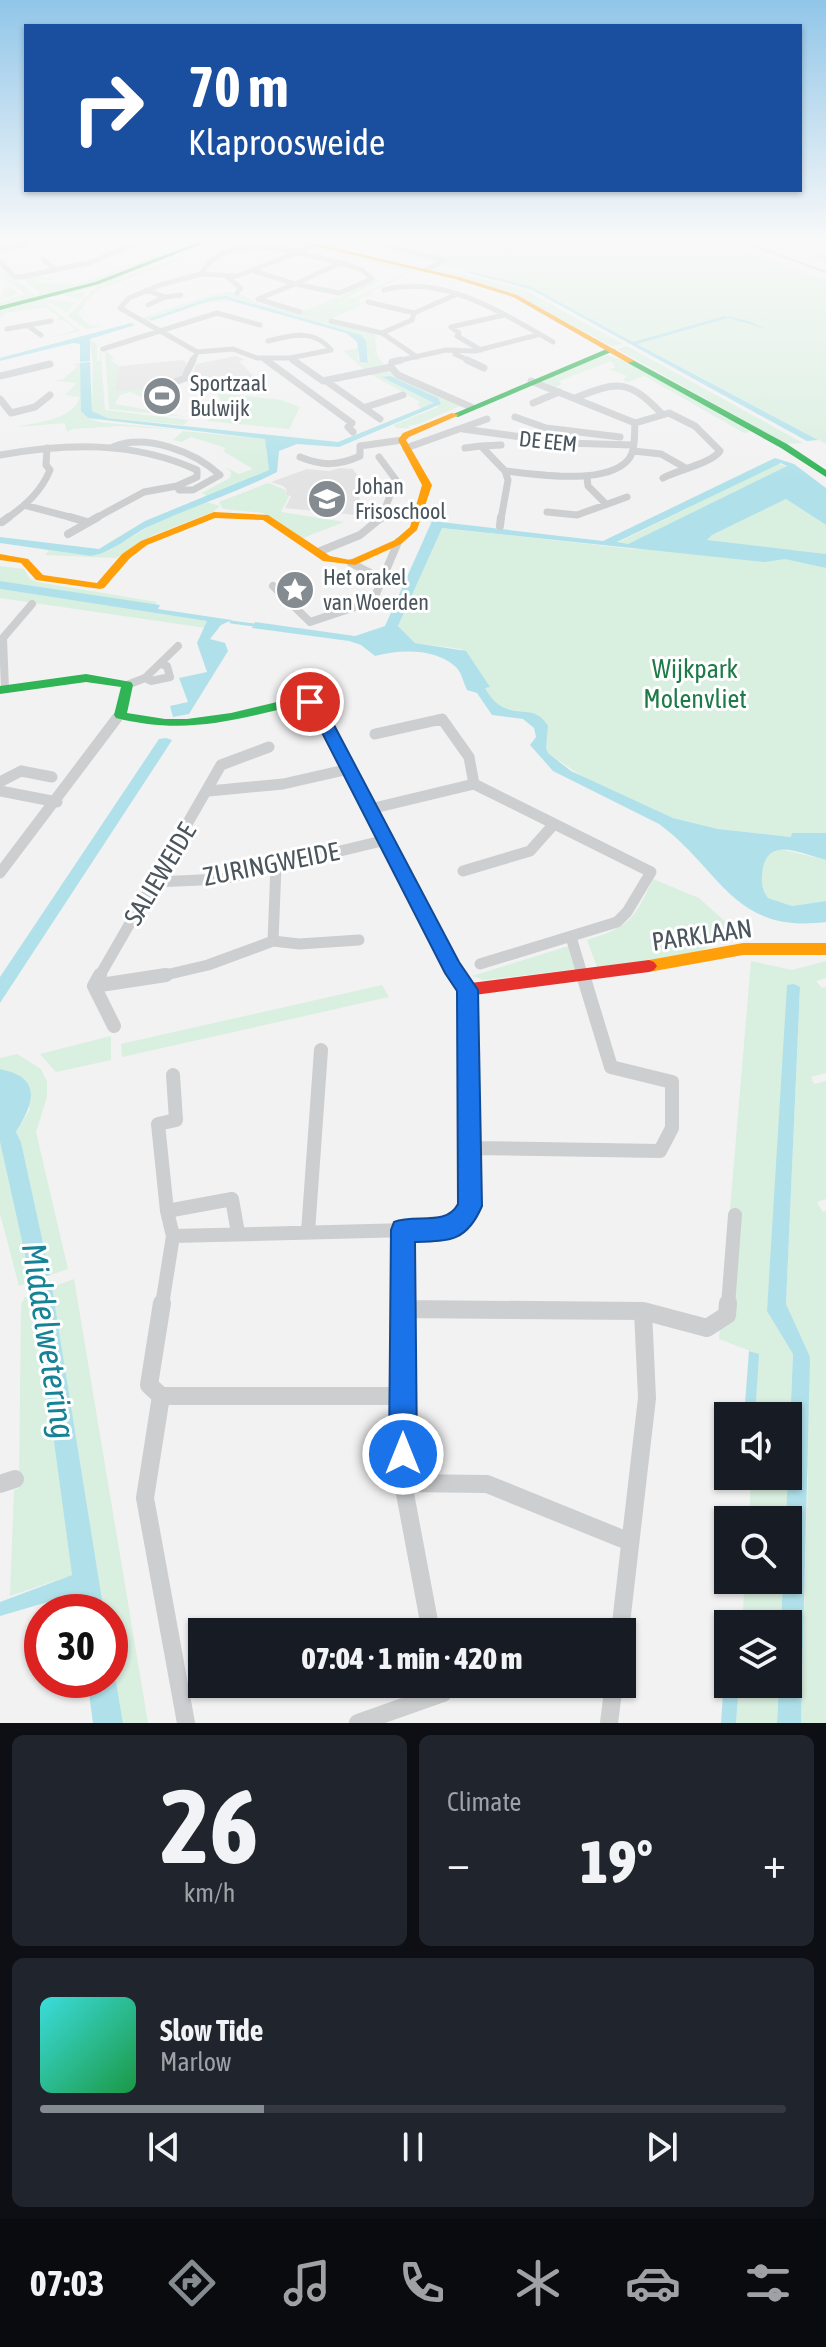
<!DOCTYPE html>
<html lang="en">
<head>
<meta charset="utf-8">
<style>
	:root { --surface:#171b24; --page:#20242c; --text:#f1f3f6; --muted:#9ea1a6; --line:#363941; --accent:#858c91 }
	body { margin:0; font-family:"Asap Condensed",sans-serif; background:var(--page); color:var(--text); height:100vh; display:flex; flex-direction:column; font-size:30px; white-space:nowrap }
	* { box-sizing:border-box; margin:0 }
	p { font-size:26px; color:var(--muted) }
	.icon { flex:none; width:44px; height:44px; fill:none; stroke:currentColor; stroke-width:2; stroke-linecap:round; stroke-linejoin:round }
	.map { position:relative; height:1723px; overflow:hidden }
	.sheet { display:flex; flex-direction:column; gap:12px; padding:12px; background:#0d0f14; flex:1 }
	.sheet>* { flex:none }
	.hud { position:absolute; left:24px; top:24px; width:778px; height:168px; border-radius:0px; box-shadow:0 2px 6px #0004; background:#1a4fa0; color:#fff; overflow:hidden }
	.buttons { position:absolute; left:714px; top:1402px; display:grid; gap:16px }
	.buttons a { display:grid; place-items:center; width:88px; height:88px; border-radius:0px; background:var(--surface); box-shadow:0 2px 6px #0004; font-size:40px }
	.speed { position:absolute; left:24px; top:1594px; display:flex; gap:16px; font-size:40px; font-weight:700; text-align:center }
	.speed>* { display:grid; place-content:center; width:104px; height:104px; border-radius:50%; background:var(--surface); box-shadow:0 2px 6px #0004; line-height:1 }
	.speed .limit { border:12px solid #d22; background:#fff; color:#111 }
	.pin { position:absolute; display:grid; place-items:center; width:68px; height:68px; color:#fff; margin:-34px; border:4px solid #fff; border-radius:50%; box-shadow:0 2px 8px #0007 }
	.me { position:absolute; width:88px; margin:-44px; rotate:0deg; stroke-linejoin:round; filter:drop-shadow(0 0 6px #0008) }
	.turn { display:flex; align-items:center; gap:28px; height:168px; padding:0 32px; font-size:36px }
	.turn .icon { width:104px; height:104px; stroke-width:2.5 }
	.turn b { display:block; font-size:56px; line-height:68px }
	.big { font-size:60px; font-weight:800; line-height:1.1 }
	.sheet .tile { flex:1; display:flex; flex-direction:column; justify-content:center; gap:12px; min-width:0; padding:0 28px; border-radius:12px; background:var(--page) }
	.sheet .dial { align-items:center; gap:0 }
	.dial b { font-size:104px; line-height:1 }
	.song { display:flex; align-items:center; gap:24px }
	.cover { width:96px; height:96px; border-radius:12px; background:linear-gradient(135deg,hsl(180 70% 55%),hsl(140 70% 35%)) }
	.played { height:8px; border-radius:4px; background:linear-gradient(90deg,var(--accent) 30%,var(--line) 30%) }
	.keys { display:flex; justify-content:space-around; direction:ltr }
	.heat { display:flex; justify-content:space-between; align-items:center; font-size:44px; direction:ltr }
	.sheet .tiles { flex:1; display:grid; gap:12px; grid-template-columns:1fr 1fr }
	.tile:last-child { grid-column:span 2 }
	.trip { position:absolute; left:188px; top:1618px; width:448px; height:80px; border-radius:0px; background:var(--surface); box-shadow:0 2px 6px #0004; font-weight:800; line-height:80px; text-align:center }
	.tab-bar { display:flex; height:128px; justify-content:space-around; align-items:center; background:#090b0e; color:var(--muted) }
	.tab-bar .icon { width:56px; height:56px }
	.tab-bar .selected { color:var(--accent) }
	.tab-bar b { font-size:36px; color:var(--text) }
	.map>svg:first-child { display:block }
	.education { fill:#e4e3e3 }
	.green { fill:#d9efe0 }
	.water { fill:#b0e1ea; fill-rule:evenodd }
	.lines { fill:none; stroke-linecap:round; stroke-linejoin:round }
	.stream-far1 { stroke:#b0e1ea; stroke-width:3 }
	.stream { stroke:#b0e1ea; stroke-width:5 }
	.street-far5 { stroke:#ccced0; stroke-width:5 }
	.street-far4 { stroke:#ccced0; stroke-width:7 }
	.street-far3 { stroke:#ccced0; stroke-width:8 }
	.street-far2 { stroke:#ccced0; stroke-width:11 }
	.street-far1 { stroke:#ccced0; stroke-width:14 }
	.street { stroke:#ccced0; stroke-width:18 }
	.fast { fill:#30b455; fill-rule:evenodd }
	.slow { fill:#ff9f0a; fill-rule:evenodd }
	.jam { fill:#e5322d; fill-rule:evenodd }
	.rail { stroke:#c7c8ca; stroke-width:2 }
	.route { fill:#1a73e8; stroke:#114b97; stroke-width:2 }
	.labels { text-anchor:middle; stroke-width:6; stroke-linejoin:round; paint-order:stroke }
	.far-poi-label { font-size:22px; fill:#4a555d; stroke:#fff; text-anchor:start }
	.far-street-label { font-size:22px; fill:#4a555d; stroke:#fff }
	.park-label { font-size:26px; fill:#1e7b47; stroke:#fff }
	.street-label { font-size:26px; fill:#4a555d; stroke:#fff }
	.near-water-label { font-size:34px; font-style:italic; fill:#168295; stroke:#fff }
</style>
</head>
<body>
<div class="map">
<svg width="826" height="1723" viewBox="0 0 826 1723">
	<rect width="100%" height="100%" fill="#f2f2f2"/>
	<path class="education" d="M236,356L245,360L239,361L254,377L245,379L252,386L226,391L216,390L204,387L192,376L196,364Z
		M183,360L187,364L182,378L149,390L114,391L120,366Z
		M340,468L353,469L360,479L359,510L356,515L285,508L291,496L285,495L287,490L283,486L271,482L307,469L329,471Z"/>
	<path class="green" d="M191,238H201L134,269L95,282L0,306V302L25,294L4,278L18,294L0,300L4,289L10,288L0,274L8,273L36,296L40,294L22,278L36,276L69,282L36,279L40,282L76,284L131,266Z
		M224,238L100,286L177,258L184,259L101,289L84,302L86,304L78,314L88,325L100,327L86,329L68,316L91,291L99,286L66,295L86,292L79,300L64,295L45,298L129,274Z
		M330,238H711L826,280V444L636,343L728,318L766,328L746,320L724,316L633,342L530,286Z
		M761,238H826V245L814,255L826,249V263Z
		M315,247L412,269V272L370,293H376L359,299L360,303H366L327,321L375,334L377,356L386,367L366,371L343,351L358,348V359L366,364L369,360L364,338L232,297L209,298L149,318L153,320L212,300L221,299L295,319L229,301L206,303L148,322L141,318C168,310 206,295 228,292C242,291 254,303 262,304C299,314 301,314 336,297L340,299C344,288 371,279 383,280L347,297L355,298L408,272Z
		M436,268L523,289L623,344L611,346L522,298L432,270Z
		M40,299L75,302L67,313L51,303L47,304L80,331L48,338L76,330L63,320L54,321L60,317L45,307L3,314L4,317H0V309Z
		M89,339L97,344V361H100V342L105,410L188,420L184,425L107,418L92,411L93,361Z
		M627,346L803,443L786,444L617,349Z
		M105,350L114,358L110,360L120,366L114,391L153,389L144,398L130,392L120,395L115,404L187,417L109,409Z
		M606,355L628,362L751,432L744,433L644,376L628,382L623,380L627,376L609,369L616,368L611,361L559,381L562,384L556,387L542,381Z
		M80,363L86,417L99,422L180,430L120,426L72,429L67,432L65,423L17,427C38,422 73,420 80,397L65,395L77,383L55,381L63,379L78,366L73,365Z
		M390,370L459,405L460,406L419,424L408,426L410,428H396L394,425L438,407V398L383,377L435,403L422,409L417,404L420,402L370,374Z
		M218,393L282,400L300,407L289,429L207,421L221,402Z
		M183,431L265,439L269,470L207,496L202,493L230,478L231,472L225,467L239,474L253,469L223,451L226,448L191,437L182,442L173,440Z
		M778,464L787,466L628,544L617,543Z
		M268,483L286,490L285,495L289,496L281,512L344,522L303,538L263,513L223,509L219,502Z
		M786,499L826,525V554L792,550L793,560L826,568V833H793L792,837L718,829L673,818L583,777L548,753L529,712C504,709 498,711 484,688L489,687L461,649L415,643L398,626L441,528L633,549L673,550L711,542L707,539L712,535Z
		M206,502L220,506L213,512L151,536L116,558L45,555L49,550L91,556L109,551L153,524Z
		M0,566L24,569L30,579L37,582L157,602L155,605L0,581Z
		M0,589L207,621L209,623L206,628L0,598Z
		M780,849L826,860V901L792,906L768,898C757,885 763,868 767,853Z
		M653,879L699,898L739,934C720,937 706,951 687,956C658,963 626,963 597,967L587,940C630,927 635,918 653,879Z
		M569,946L578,969L484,980L472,976Z
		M751,961L792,970L826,961V978L816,981L822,988L826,987V1073L811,1077L814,1084L826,1081V1199L817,1202L823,1212L826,1211V1723H801L808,1476L790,1316L786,1304L800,988L794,984L767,1311L793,1353L788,1466V1416H755L758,1354L719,1339Z
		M382,985L389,997L122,1057L121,1044Z
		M111,1036V1060L56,1072L40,1054Z
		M17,1054L41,1069L47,1081V1097L36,1132L68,1269L50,1275L21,1142L16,1132L30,1109L9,1071L0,1069V1058Z
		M0,1142L31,1282L19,1286L0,1214Z
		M74,1279L148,1723H123L110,1646V1612H104L52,1287Z
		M34,1294L72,1575L10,1596L14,1490L19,1488L21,1304L25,1297Z
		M751,1476H788L786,1520H749Z
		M745,1580H783L781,1624H742Z
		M739,1684H779L777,1723H736Z"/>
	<path class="water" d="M468,271L530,286L633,342L724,316L746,320L767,329L728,318L637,344L818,440L807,441L532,290L465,272Z
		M226,296L361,335L366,341L368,363L360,362L357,342L346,333L225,299L212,300L153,320L148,319L209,298Z
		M131,323L135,325L90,339V361L80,362V344L73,343L0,361V358Z
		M90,362L92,411L107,418L338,442L434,403L382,377L390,376L438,398L441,404L339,447L297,444L279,451L277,472C234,494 196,505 152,525C131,534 115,552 91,556L0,543V537L99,549L145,521L269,470L265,439L88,418L81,411L80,363Z
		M775,458L794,464L826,488V525L786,499L712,535L707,540L826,554V568L785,559L765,562L442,528L398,626L415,643L466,651L490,687L485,688C506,727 532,698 548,726L546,748L548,753L571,771L673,818L718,829L791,837L792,833H826V860C802,854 769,836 763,868C761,880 761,889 768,898L792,906L826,901V922C732,934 721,869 659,824L553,771L530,745L536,737L534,728L523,719L492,715L477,693L467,690C463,682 462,673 456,667C436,648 400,649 375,656L361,645L349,641L252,628L255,622L355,636L385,626L432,521L603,541ZM781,463L787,466L628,544L617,542Z
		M0,581L160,605L158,609L232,620L221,625L210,639L225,643L228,651L189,714L173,717L170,706L188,702L179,678L207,672L197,643L207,621L0,589Z
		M166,738L172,740L167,748L0,1003V977L159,739Z
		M794,984L800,987L786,1304L810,1357L801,1723H777L779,1684H788V1624H781L783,1580H788L786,1520L793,1354L767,1311L787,985Z
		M0,1069C44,1078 33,1104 16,1132L21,1142L50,1275L31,1282L0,1142Z
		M52,1287L104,1612H77L73,1602L65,1597L0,1616V1602L72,1575L34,1294Z
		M749,1351L759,1354L755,1416H744Z
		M728,1624V1684H739L736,1723H721Z
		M110,1646L123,1723H93L87,1680H110Z"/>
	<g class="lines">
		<path class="stream-far1" d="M231,622L254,625"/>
		<path class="stream" d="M41,1276L44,1295"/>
		<path class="street-far5" d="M390,247L445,260L426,270
			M0,249L25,245L28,238
			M43,259L56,270
			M0,262L15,277H21L92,262L146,238
			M254,271L295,284L340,263
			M201,274C229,225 306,256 349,265L362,270L372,279L339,293L295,284L258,299L300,312
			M226,276L241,288L237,293
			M146,290L165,297L148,305
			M384,290C444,274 502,313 553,342
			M165,297L181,295
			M368,302L414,313
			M331,321L382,333
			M28,326L41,335
			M7,329L51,321
			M268,341C291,335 315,329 331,350L290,358
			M103,349L217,313L260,325
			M456,350L455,354L472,362
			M481,350L457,336L459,333L451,327L504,315
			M417,357L382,333L412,320L414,313L455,295
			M263,358L268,362
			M192,362L197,352
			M296,362L290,358H257L233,349L197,352L120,308L129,298L160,285L201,274L237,276L316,245
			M392,362L446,350L475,351L537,335"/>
		<path class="street-far4" d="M266,360L352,423L348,427L353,432
			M293,360L323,381L391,367
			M401,360L392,362L391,367L398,375L471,407
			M467,360L484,368
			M0,376L50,364
			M188,377L198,387
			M326,381L380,419
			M531,381L635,423
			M167,385L188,377L186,374L193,360
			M575,398C618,381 628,379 661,413
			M0,399L11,413L35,407L50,395
			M533,403L559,392
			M366,407L403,395
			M515,417L546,428L620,437
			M463,429L566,443L633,445
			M481,446L501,445
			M406,448L487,419
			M465,448L481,446L505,471C536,474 605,486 628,460C636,451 634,434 635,423L669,413L695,426L720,451C712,463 678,470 663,478
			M633,451L661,454L684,467
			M0,455C68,443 133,441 197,470V477L177,486L179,490H193L220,475C195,452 146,433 113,447
			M300,457C322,466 338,466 360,456V446L402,440
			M379,457L396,480L381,519
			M587,478L588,486L605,503
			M24,505L77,519
			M547,512L577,515L627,497
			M6,519C25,506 41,492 50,470L46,465L47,448
			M94,519L144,492L177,486
			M501,519L508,480L505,471"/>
		<path class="street-far3" d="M70,517L87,522
			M2,522L9,517
			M500,526L501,517
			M68,534L98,517
			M318,552L360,535L382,517
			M351,563L382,579
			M273,586L310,622L373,601L398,542
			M145,678L151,681L170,677L167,666L161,664
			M127,685L145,678L178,646
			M5,689L3,638L32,604
			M116,720L120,715
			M436,720H443"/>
		<path class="street-far2" d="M375,734L442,719L469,757L474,784
			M0,782L21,771L52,777
			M0,791L57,802
			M209,791L283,784L349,769
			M370,809L474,784L651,872L627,912L617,922L480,964
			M463,871L530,851L554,824
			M0,873L117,718
			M155,882L223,879L386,840
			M571,937L583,977
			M273,941L276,866
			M99,977L221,765L269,747
			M157,977L208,965L273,941L299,944L359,940"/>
		<path class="street-far1" d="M100,975L94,986L114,1026
			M94,986L166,975
			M471,1148L660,1151L672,1128V1082L611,1067L583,975
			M167,1211L232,1199L238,1233
			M403,1230V1305
			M308,1232L321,1050
			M173,1236L447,1229L462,1221L470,1206L467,990
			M162,1305L173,1236L167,1211L158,1124L176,1120L173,1075
			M728,1305L735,1215"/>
		<path class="street" d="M162,1303L149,1385L161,1396H403
			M403,1303V1483L431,1632
			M403,1309L643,1311L707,1328L727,1315L728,1303
			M161,1396L145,1498L186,1723
			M403,1483L487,1484L630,1542
			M0,1484L15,1479
			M620,1632L647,1398L643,1311
			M358,1723L443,1693L442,1684
			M609,1723L614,1684"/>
		<path class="fast" d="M209,238H217L99,284L0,310V306L95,282Z
			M609,348L616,350L458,417L451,415Z
			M631,359L787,444L826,470V477L781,448L628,363L627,361Z
			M86,674L131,682L133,685L127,713L165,719H187L231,713L298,697L314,699L323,708L423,900L421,904H411L312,710L307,705H298C232,721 184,735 116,718L114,715L121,687L86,682L0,694V686Z"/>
		<path class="slow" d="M281,238H291L459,277L517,295L635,361L628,363L513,297L455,279Z
			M452,413L459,415L409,437L406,440L432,485L417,530L401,544L355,565L323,561L263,520L215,518L147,545L130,558L104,588L100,589L36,580L21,563L0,560V554L28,559L43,575L97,583L122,554L141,541L214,512L268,515L330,556L350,560L395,540L410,527L422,485L398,440L403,433Z
			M743,943H826V955H743L649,972L644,970L641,966L644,962L649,960Z"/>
		<path class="jam" d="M416,895L421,896L471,983L649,960L654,962L657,966L654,970L649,972L467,996L461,995L409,900L411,896Z"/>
		<path class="rail" d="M732,238L826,272"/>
	</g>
	<linearGradient id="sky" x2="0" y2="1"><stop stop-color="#91c6e9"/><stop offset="0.5" stop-color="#f9f9f9"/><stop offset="1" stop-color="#f9f9f9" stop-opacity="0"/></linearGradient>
	<rect width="826" height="479" fill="url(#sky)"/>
	<path class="route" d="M310,697L325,708L459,962L478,990L482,1206C467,1241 451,1241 415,1242L417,1454L413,1464L403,1468L393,1464L389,1454L391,1230L394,1222C415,1213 446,1227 458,1204L457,991L445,973L311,711L302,702Z"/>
	<defs>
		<g id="stadium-disc" transform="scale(2)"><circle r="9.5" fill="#858c91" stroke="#fff"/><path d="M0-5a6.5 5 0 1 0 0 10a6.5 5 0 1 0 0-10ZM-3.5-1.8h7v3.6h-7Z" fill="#fff"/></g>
		<g id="school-disc" transform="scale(2)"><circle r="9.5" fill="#858c91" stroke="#fff"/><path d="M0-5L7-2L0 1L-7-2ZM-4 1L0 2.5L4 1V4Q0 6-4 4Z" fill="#fff"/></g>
		<g id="sight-disc" transform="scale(2)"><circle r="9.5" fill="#858c91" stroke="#fff"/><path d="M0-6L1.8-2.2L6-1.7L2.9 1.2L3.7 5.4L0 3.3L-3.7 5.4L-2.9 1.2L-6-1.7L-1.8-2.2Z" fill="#fff"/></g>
	</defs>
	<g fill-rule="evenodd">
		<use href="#stadium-disc" x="162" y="396"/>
		<use href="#school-disc" x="327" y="499"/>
		<use href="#sight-disc" x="295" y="590"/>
	</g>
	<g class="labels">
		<g class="far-poi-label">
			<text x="190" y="391">Sportzaal<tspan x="190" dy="25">Bulwijk</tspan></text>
			<text x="355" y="494">Johan<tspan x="355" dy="25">Frisoschool</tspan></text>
			<text x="323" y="585">Het orakel<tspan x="323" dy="25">van Woerden</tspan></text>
		</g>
		<g class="far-street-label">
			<text transform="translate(548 441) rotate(6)" y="8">DE EEM</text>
		</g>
		<g class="park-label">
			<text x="695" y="678">Wijkpark<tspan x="695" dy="30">Molenvliet</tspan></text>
		</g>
		<g class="street-label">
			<text transform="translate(271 864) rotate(-11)" y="9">ZURINGWEIDE</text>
			<text transform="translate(160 874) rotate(-59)" y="9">SALIEWEIDE</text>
			<text transform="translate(702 935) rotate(-8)" y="9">PARKLAAN</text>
		</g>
		<g class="near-water-label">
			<text transform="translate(49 1341) rotate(81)" y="12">Middelwetering</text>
		</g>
	</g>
</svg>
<div class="buttons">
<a><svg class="icon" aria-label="sound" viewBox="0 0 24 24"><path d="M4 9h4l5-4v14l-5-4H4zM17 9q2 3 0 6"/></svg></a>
<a><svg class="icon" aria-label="search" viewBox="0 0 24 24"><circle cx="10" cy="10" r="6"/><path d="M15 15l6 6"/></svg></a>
<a><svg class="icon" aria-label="layers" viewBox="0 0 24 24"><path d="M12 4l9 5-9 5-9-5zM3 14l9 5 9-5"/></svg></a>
</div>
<div class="speed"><div class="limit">30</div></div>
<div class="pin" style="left:310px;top:702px;background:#d93025"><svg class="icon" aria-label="arrive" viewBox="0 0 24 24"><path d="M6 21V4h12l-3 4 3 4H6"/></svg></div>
<svg class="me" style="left:403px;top:1454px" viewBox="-20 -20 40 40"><circle r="17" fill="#1a73e8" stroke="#fff" stroke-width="3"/><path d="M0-11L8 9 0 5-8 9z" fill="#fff"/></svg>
<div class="trip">07:04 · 1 min · 420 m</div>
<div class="hud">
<div class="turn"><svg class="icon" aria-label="right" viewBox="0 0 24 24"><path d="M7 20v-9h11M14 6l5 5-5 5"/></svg><div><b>70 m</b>Klaproosweide</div></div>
</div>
</div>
<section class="sheet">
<div class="tiles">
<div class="tile dial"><b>26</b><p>km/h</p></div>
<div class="tile"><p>Climate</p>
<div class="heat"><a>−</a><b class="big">19°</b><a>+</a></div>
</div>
<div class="tile">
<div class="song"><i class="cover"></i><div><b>Slow Tide</b><p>Marlow</p></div></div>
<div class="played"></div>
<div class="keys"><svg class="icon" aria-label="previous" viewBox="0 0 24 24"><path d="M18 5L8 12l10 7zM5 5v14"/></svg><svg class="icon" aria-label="pause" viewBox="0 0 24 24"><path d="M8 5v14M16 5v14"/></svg><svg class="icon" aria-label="next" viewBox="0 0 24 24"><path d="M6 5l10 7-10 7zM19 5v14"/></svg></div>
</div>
</div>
</section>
<nav class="tab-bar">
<b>07:03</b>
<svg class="icon selected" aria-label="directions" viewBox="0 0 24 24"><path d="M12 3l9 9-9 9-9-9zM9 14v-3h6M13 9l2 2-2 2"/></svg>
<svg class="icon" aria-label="music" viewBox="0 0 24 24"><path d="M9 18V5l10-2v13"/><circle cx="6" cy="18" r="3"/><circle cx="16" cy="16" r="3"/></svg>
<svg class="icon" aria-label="phone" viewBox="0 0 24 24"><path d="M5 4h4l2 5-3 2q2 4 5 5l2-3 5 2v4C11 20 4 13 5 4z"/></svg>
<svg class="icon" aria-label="climate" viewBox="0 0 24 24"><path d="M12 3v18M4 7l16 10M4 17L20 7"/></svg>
<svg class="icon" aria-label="car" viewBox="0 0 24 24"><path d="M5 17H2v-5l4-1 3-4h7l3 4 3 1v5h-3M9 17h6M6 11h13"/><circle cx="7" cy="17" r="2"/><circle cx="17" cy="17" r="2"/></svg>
<svg class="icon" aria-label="filters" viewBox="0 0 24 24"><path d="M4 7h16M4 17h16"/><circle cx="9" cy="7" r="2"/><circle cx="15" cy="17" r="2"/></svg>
</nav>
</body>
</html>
